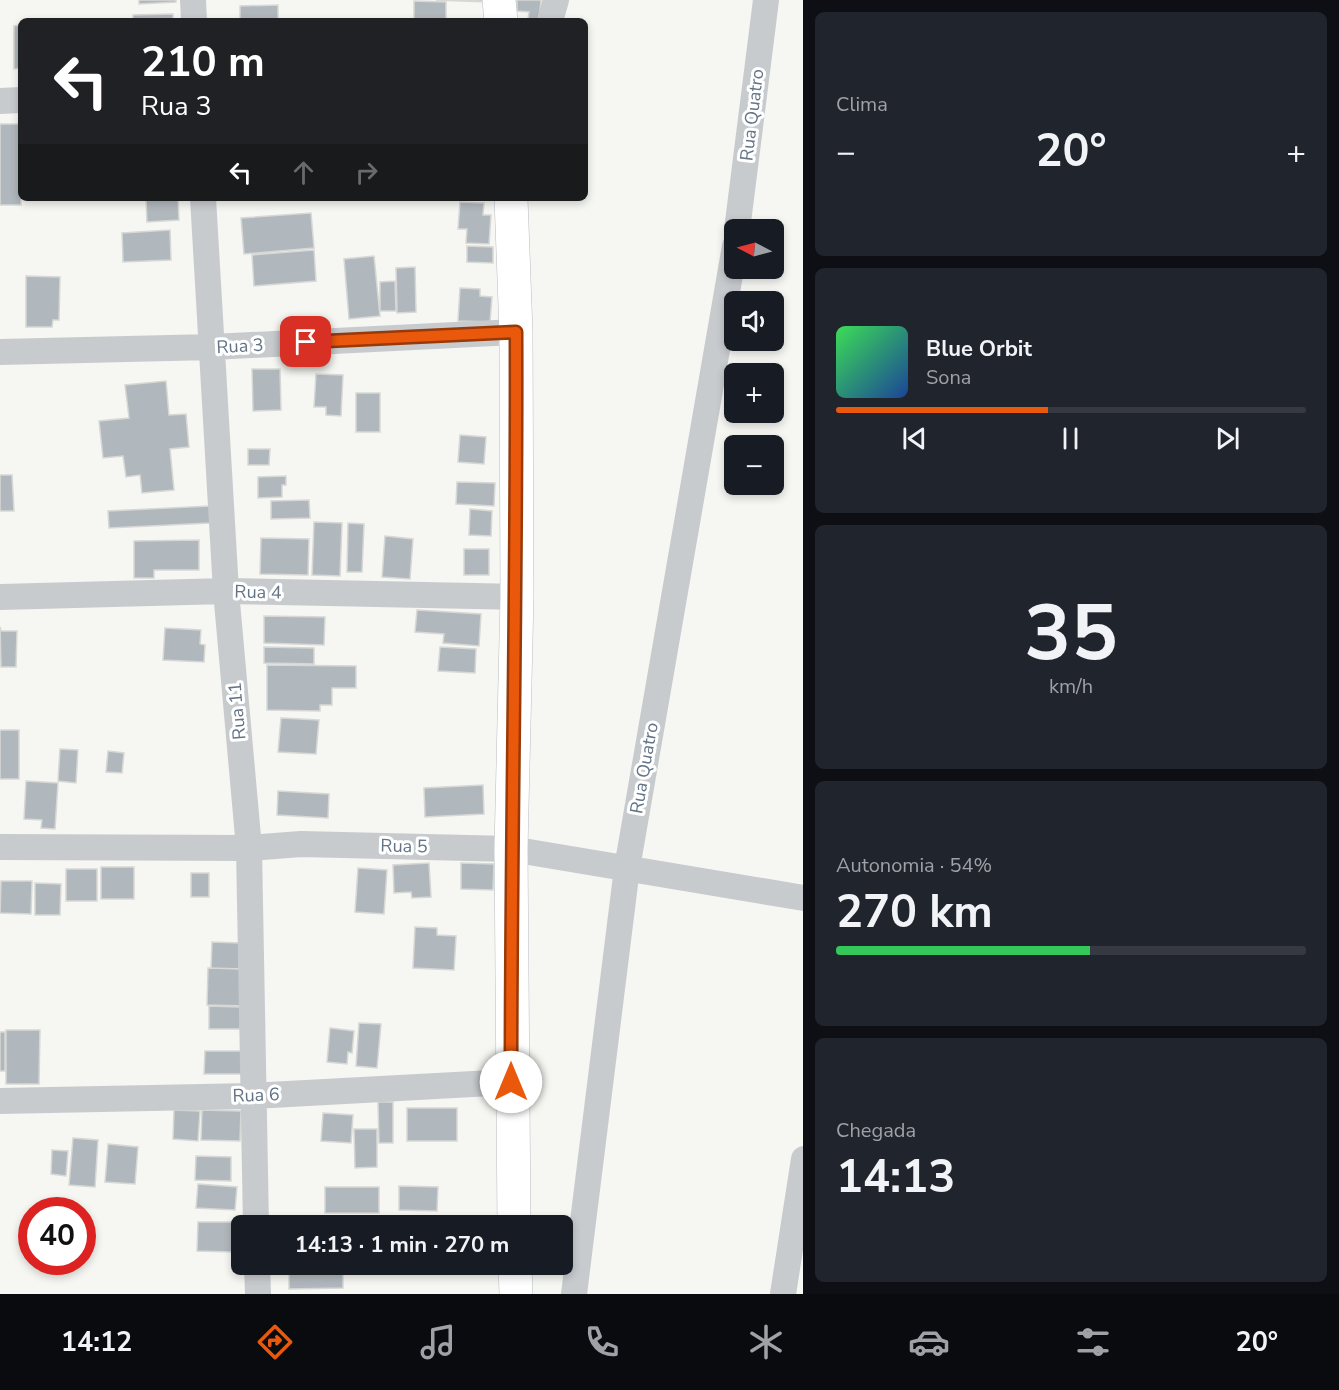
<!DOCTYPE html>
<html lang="pt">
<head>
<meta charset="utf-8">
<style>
	:root { --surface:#171b24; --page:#20242c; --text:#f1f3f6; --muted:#9ea1a6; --line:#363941; --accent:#ea580c }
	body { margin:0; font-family:"Nunito Sans",sans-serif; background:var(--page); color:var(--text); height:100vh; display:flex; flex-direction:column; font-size:22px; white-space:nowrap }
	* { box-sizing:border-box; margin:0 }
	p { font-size:20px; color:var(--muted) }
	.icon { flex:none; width:33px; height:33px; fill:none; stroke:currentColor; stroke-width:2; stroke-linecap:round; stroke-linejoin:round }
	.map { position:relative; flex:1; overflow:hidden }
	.details { display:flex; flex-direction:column; gap:12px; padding:12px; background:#0d0f14; width:536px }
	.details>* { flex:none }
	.banner { position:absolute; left:18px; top:18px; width:570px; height:183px; border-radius:9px; box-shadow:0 3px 9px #0003; background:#202124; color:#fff; overflow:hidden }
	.needle { width:39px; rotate:276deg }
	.controls { position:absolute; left:724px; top:219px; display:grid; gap:12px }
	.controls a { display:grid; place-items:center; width:60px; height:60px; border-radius:9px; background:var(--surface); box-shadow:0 3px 9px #0003; font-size:30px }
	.speed { position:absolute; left:18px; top:1197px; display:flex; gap:12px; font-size:30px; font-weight:700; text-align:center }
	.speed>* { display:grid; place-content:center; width:78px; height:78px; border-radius:50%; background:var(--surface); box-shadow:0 3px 9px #0003; line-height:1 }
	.speed .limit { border:9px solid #d22; background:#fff; color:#111 }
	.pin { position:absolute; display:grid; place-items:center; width:51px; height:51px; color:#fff; margin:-26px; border-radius:12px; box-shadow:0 3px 9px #0006 }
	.me { position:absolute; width:66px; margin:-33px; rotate:0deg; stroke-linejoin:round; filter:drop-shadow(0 0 4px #0008) }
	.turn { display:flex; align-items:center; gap:21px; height:126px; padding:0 24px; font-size:27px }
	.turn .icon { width:78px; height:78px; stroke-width:2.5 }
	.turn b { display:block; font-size:42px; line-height:51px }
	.lanes { display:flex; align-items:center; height:57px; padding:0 24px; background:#0003; justify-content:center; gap:30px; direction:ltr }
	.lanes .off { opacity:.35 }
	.big { font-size:45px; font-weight:700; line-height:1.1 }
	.details .widget { flex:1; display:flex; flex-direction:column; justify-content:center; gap:9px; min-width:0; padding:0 21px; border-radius:9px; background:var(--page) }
	.details .dial { align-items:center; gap:0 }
	.dial b { font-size:78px; line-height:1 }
	.song { display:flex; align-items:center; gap:18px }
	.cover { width:72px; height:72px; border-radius:9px; background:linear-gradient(135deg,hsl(130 70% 55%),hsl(220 70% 35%)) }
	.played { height:6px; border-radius:3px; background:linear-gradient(90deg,var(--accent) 45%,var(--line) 45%) }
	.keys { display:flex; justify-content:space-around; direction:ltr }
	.heat { display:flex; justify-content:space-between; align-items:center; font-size:33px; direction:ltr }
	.charge { height:9px; border-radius:4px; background:linear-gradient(90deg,#34c759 54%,var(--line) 0) }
	.trip { position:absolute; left:231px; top:1215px; width:342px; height:60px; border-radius:9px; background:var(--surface); box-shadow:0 3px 9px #0003; font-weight:700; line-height:60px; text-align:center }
	.tab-bar { display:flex; height:96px; justify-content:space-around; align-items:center; background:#090b0e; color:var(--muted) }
	.tab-bar .icon { width:42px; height:42px }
	.tab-bar .current { color:var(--accent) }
	.tab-bar b { font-size:27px; color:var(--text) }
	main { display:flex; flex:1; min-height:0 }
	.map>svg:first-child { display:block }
	.building { fill:#b1b8bd; stroke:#d7d8d5; stroke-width:1.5 }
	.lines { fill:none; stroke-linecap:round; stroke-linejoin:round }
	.secondary-casing { stroke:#b9bec3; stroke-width:34 }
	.street { stroke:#c8cbce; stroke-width:26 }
	.secondary { stroke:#fff; stroke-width:33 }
	.route-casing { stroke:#983908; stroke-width:15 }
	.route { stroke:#ea580c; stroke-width:10 }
	.labels { text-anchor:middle; stroke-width:6; stroke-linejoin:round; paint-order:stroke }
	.street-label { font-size:18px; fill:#627486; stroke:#fff }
</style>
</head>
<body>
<main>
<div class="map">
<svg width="804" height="1294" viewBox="0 0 804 1294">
	<rect width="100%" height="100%" fill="#f6f6f2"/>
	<path class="building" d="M139,0H176V2L139,4Z
		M436,0H488V2Z
		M517,0H541L539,20L528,19L529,12L517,11Z
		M414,1L446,2V21H414Z
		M278,5V21H240V6Z
		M173,14V21H133V15Z
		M21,25V68L14,69V26Z
		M0,124H21V205H0Z
		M146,198H178L179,220L147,222Z
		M460,202L484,203L483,215H491L489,244L466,243L467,229H458Z
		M311,213L314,248L244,254L241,218Z
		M170,230L171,260L123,262L122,233Z
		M467,246L493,247V263L467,262Z
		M314,250L316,281L254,286L252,255Z
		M374,256L380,316L349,319L344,259Z
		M415,267L416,312L397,313L396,268Z
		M26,276L60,277L59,320H53L52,327H26Z
		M395,281L396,311H380V282Z
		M460,288L480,289V296L492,297L490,322L458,321Z
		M252,369H280L281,410L253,411Z
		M316,374L343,375L341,416L326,415V407H314Z
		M166,381L169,415L186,414L189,447L170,449L174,490L142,493L140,475L126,477L123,456L103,458L99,421L129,418L125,385Z
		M356,393H380V432H356Z
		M460,435L486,437L484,464L458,462Z
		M248,449H270L269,465H248Z
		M0,475H12L14,511H0Z
		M286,476V485H282V497L258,498V477Z
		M457,482L495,483L494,506L456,504Z
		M309,500L310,518L271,519V501Z
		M210,506V523L109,528L108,511Z
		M470,509L492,511L491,536L469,535Z
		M314,522L342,523L340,576L312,575Z
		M348,523L364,524L362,572H347Z
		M385,536L413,539L410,579L382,577Z
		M261,538L309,539L308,575L260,574Z
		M199,540V570H154V578H134V541Z
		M464,549H489V575H464Z
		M417,610L481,614L479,646L443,643L444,634L415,632Z
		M264,616L325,617L324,645L264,643Z
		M0,627L1,631H17L16,667H1Z
		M165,628L201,630L200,644L205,645L204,662L163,660Z
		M264,647L314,648V664L264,663Z
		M440,647L476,649L475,673L438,671Z
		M267,665L356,666V688H332V705H320V711L267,710Z
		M281,718L319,720L316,754L278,752Z
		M0,730H19V779H0Z
		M60,749L78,750L76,783L58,781Z
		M108,751L124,753L122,773L106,772Z
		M26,781L58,783L55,829L41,828L42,820L24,819Z
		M483,785L484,814L425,817L424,788Z
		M278,791L329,794L328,818L277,815Z
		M429,863L431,897L412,898L411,892L394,893L393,865Z
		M461,863L494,864L493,890L461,889Z
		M101,867H134V899H101Z
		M358,868L387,870L384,914L355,912Z
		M66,869H97V901H66Z
		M191,873H209V897H191Z
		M1,881H32L31,914L0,913Z
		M35,883L61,884L60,915H35Z
		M415,927L437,928V935L456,936L454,970L413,968Z
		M212,942L240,943L239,969L211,968Z
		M208,968L246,969L245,1006L207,1005Z
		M209,1006L241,1007L240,1029H209Z
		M359,1023L381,1024L377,1068L356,1066Z
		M330,1028L354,1031L352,1053L348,1052L347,1064L327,1062Z
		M6,1030H40L39,1084H6Z
		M0,1032H5V1071H0Z
		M205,1051H246L245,1074H204Z
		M378,1102H393V1143H379Z
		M407,1108H457V1141H407Z
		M174,1110L200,1111L198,1141L173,1139Z
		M202,1110L241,1111L240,1141L201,1140Z
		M323,1113L353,1115L351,1143L321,1141Z
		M354,1129H377V1167L355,1168Z
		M73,1138L98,1140L95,1187L69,1185Z
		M108,1144L138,1147L135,1184L105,1182Z
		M52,1150L68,1151L66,1176L51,1174Z
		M196,1156L231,1157V1181L195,1180Z
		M198,1184L237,1187L235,1210L196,1208Z
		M399,1186L438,1187L437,1211L399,1210Z
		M325,1187H379V1213H325Z
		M415,1216L474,1218V1226H414Z
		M198,1222H233V1252L197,1251Z
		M327,1222V1226H295Z
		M289,1264H343V1288L289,1289Z"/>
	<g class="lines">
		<g class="secondary-casing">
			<path id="secondary" d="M499,0L501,21
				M511,198L516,332L517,597L511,849L514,1226
				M515,1264L516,1294"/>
		</g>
		<path class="street" d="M193,0L194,21
			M550,21L556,0
			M0,101L21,100
			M203,198L226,591L249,848L256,1226
			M737,230L766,0
			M0,352L212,347L516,332
			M0,597L226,591L517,597
			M0,847L249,848L301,844L511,849L804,898
			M0,1101L252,1096L511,1082
			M257,1264L258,1294
			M574,1294L627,868L735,246
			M783,1294L804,1159"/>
		<use href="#secondary" class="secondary"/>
	</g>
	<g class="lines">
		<g class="route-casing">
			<path id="route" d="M306,342L516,332C517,582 511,832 511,1082"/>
		</g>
		<use href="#route" class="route"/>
	</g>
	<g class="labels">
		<g class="street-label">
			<text transform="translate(752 115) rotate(-83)" y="6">Rua Quatro</text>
			<text transform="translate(240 346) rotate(-3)" y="6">Rua 3</text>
			<text transform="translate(258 592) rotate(1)" y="6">Rua 4</text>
			<text transform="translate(237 711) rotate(-95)" y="6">Rua 11</text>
			<text transform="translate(644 768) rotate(-80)" y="6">Rua Quatro</text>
			<text transform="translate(404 846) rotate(1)" y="6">Rua 5</text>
			<text transform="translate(256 1095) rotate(-2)" y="6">Rua 6</text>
		</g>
	</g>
</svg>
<div class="controls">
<a><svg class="needle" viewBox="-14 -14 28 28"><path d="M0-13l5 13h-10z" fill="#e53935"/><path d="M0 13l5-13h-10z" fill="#9ea1a6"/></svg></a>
<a><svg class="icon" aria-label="sound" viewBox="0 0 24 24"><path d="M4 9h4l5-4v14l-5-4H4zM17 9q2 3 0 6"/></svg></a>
<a>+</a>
<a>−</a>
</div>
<div class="speed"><div class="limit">40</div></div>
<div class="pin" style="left:306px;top:342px;background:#d93025"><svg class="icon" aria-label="arrive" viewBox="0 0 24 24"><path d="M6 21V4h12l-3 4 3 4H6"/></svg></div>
<svg class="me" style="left:511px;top:1082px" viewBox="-20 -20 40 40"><circle r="19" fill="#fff"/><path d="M0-13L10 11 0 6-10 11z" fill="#ea580c"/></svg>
<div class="trip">14:13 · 1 min · 270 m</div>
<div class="banner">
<div class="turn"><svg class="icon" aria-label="left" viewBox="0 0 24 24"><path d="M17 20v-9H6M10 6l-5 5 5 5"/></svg><div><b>210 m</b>Rua 3</div></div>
<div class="lanes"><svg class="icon" aria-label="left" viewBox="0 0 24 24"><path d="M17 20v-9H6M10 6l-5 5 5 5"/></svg><svg class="icon off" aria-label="ahead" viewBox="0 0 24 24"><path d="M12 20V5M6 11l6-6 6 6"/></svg><svg class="icon off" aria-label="right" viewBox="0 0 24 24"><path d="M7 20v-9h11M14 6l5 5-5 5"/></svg></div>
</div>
</div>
<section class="details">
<div class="widget"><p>Clima</p>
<div class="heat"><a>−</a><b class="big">20°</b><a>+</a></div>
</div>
<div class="widget">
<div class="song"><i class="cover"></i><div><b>Blue Orbit</b><p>Sona</p></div></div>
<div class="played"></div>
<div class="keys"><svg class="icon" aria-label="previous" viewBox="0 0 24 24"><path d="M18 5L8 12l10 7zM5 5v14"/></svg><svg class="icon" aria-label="pause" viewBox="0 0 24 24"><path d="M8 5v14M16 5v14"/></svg><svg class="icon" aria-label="next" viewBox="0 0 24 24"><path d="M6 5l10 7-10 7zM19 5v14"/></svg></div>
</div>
<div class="widget dial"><b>35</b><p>km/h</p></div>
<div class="widget"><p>Autonomia · 54%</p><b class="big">270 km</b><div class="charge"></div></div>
<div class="widget"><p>Chegada</p><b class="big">14:13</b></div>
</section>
</main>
<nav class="tab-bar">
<b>14:12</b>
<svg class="icon current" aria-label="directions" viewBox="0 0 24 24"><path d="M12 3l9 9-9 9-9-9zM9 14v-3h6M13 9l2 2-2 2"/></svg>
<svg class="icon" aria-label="music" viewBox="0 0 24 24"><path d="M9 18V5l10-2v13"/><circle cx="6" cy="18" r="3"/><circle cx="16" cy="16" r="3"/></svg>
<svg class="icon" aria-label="phone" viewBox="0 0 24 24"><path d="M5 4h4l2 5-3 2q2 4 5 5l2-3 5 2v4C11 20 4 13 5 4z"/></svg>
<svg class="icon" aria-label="climate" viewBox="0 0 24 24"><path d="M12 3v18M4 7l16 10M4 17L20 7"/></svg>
<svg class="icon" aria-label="car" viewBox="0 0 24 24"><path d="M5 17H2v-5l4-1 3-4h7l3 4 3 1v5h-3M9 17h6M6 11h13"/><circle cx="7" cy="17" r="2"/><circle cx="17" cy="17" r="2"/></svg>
<svg class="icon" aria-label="filters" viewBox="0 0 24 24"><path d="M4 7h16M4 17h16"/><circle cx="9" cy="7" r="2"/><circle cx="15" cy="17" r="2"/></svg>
<b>20°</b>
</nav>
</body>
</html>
